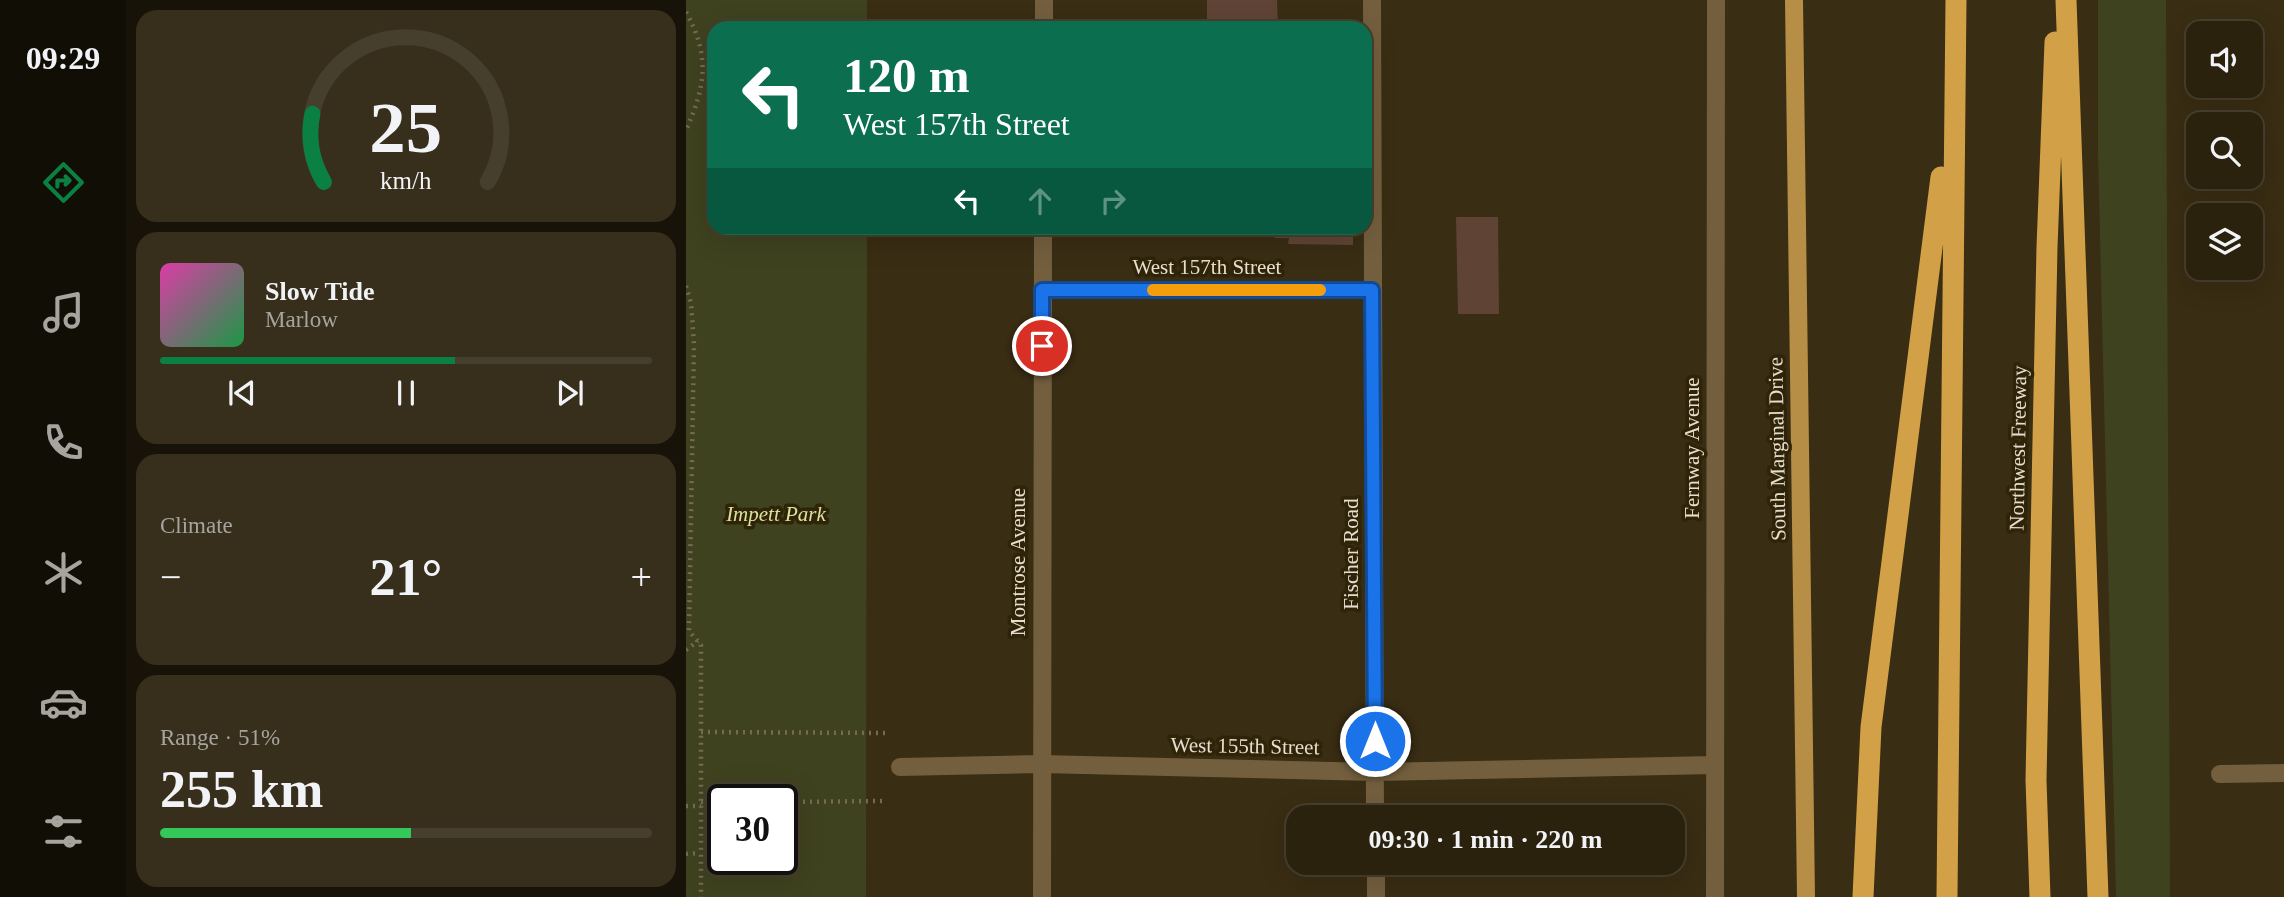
<!DOCTYPE html>
<html lang="en">
<head>
<meta charset="utf-8">
<style>
	:root { --surface:#2b220e; --page:#372f1c; --text:#f1f3f6; --muted:#a6a49e; --line:#473f2e; --accent:#0b8043 }
	body { margin:0; font-family:Georgia,serif; background:var(--page); color:var(--text); height:100vh; display:flex; flex-direction:column; font-size:26px; white-space:nowrap }
	* { box-sizing:border-box; margin:0 }
	p { font-size:23px; color:var(--muted) }
	.icon { flex:none; width:38px; height:38px; fill:none; stroke:currentColor; stroke-width:2; stroke-linecap:round; stroke-linejoin:round }
	.map { position:relative; flex:1; overflow:hidden }
	.drawer { display:flex; flex-direction:column; gap:10px; padding:10px; background:#181308; width:560px }
	.drawer>* { flex:none }
	.banner { position:absolute; left:21px; top:21px; width:665px; height:214px; border-radius:21px; box-shadow:0 7px 28px #0002,0 0 0 2px var(--line); background:#0b6e4f; color:#fff; overflow:hidden }
	.fabs { position:absolute; left:1500px; top:21px; display:grid; gap:14px }
	.fabs a { display:grid; place-items:center; width:77px; height:77px; border-radius:14px; background:var(--surface); box-shadow:0 7px 28px #0002,0 0 0 2px var(--line); font-size:35px }
	.speed { position:absolute; left:21px; top:784px; display:flex; gap:14px; font-size:35px; font-weight:700; text-align:center }
	.speed>* { display:grid; place-content:center; width:91px; height:91px; border-radius:50%; background:var(--surface); box-shadow:0 7px 28px #0002,0 0 0 2px var(--line); line-height:1 }
	.speed .limit { border:4px solid #111; border-radius:10px; background:#fff; color:#111 }
	.pin { position:absolute; display:grid; place-items:center; width:60px; height:60px; color:#fff; margin:-30px; border:4px solid #fff; border-radius:50%; box-shadow:0 2px 7px #0007 }
	.me { position:absolute; width:77px; margin:-38px; rotate:0deg; stroke-linejoin:round; filter:drop-shadow(0 0 5px #0008) }
	.turn { display:flex; align-items:center; gap:24px; height:147px; padding:0 21px; font-size:32px }
	.turn .icon { width:91px; height:91px; stroke-width:2.5 }
	.turn b { display:block; font-size:49px; line-height:60px }
	.lanes { display:flex; align-items:center; height:66px; padding:0 21px; background:#0003; justify-content:center; gap:35px; direction:ltr }
	.lanes .off { opacity:.35 }
	.big { font-size:52px; font-weight:700; line-height:1.1 }
	.drawer .tile { flex:1; display:flex; flex-direction:column; justify-content:center; gap:10px; min-width:0; padding:0 24px; border-radius:21px; background:var(--page) }
	.drawer .dial { align-items:center; gap:0 }
	.dial svg { height:182px; overflow:visible; fill:none; stroke:var(--line); stroke-width:7; stroke-linecap:round; text-anchor:middle }
	.dial text { fill:var(--text); stroke:none }
	.song { display:flex; align-items:center; gap:21px }
	.cover { width:84px; height:84px; border-radius:10px; background:linear-gradient(135deg,hsl(320 70% 55%),hsl(140 70% 35%)) }
	.played { height:7px; border-radius:4px; background:linear-gradient(90deg,var(--accent) 60%,var(--line) 60%) }
	.keys { display:flex; justify-content:space-around; direction:ltr }
	.heat { display:flex; justify-content:space-between; align-items:center; font-size:38px; direction:ltr }
	.charge { height:10px; border-radius:5px; background:linear-gradient(90deg,#34c759 51%,var(--line) 0) }
	.trip { position:absolute; left:600px; top:805px; width:399px; height:70px; border-radius:21px; background:var(--surface); box-shadow:0 7px 28px #0002,0 0 0 2px var(--line); font-weight:700; line-height:70px; text-align:center }
	main { display:flex; flex:1; min-height:0 }
	.tab-bar { display:flex; flex-direction:column; width:126px; justify-content:space-around; align-items:center; background:#110e06; color:var(--muted) }
	.tab-bar .icon { width:49px; height:49px }
	.tab-bar .current { color:var(--accent) }
	.tab-bar b { font-size:32px; color:var(--text) }
	.map>svg:first-child { display:block }
	.green { fill:#3f421f; fill-rule:evenodd }
	.building { fill:#5f4436 }
	.lines { fill:none; stroke-linecap:round; stroke-linejoin:round }
	.path { stroke:#756a54; stroke-width:4.5; stroke-dasharray:2 5; stroke-linecap:butt }
	.minor { stroke:#735f3e; stroke-width:18 }
	.major { stroke:#b78e45; stroke-width:18 }
	.highway { stroke:#d2a046; stroke-width:21 }
	.route-casing { stroke:#114b97; stroke-width:18 }
	.route { stroke:#1a73e8; stroke-width:12 }
	.slow { stroke:#f59e0b; stroke-width:12 }
	.labels { text-anchor:middle; stroke-width:7; stroke-linejoin:round; paint-order:stroke }
	.street-label { font-size:21px; fill:#e6decf; stroke:#2f2308 }
	.park-label { font-size:21px; font-style:italic; fill:#dae29c; stroke:#2f2308 }
</style>
</head>
<body>
<main>
<nav class="tab-bar">
<b>09:29</b>
<svg class="icon current" aria-label="directions" viewBox="0 0 24 24"><path d="M12 3l9 9-9 9-9-9zM9 14v-3h6M13 9l2 2-2 2"/></svg>
<svg class="icon" aria-label="music" viewBox="0 0 24 24"><path d="M9 18V5l10-2v13"/><circle cx="6" cy="18" r="3"/><circle cx="16" cy="16" r="3"/></svg>
<svg class="icon" aria-label="phone" viewBox="0 0 24 24"><path d="M5 4h4l2 5-3 2q2 4 5 5l2-3 5 2v4C11 20 4 13 5 4z"/></svg>
<svg class="icon" aria-label="climate" viewBox="0 0 24 24"><path d="M12 3v18M4 7l16 10M4 17L20 7"/></svg>
<svg class="icon" aria-label="car" viewBox="0 0 24 24"><path d="M5 17H2v-5l4-1 3-4h7l3 4 3 1v5h-3M9 17h6M6 11h13"/><circle cx="7" cy="17" r="2"/><circle cx="17" cy="17" r="2"/></svg>
<svg class="icon" aria-label="filters" viewBox="0 0 24 24"><path d="M4 7h16M4 17h16"/><circle cx="9" cy="7" r="2"/><circle cx="15" cy="17" r="2"/></svg>
</nav>
<section class="drawer">
<div class="tile dial"><svg viewBox="0 0 100 80">
<path d="M14 69A42 42 0 1 1 86 69"/>
<path d="M14 69A42 42 0 0 1 9 39" stroke="#0b8043"/>
<text x="50" y="56" font-size="32" font-weight="700">25</text>
<text x="50" y="72" font-size="11">km/h</text>
</svg></div>
<div class="tile">
<div class="song"><i class="cover"></i><div><b>Slow Tide</b><p>Marlow</p></div></div>
<div class="played"></div>
<div class="keys"><svg class="icon" aria-label="previous" viewBox="0 0 24 24"><path d="M18 5L8 12l10 7zM5 5v14"/></svg><svg class="icon" aria-label="pause" viewBox="0 0 24 24"><path d="M8 5v14M16 5v14"/></svg><svg class="icon" aria-label="next" viewBox="0 0 24 24"><path d="M6 5l10 7-10 7zM19 5v14"/></svg></div>
</div>
<div class="tile"><p>Climate</p>
<div class="heat"><a>−</a><b class="big">21°</b><a>+</a></div>
</div>
<div class="tile"><p>Range · 51%</p><b class="big">255 km</b><div class="charge"></div></div>
</section>
<div class="map">
<svg width="1598" height="897" viewBox="0 0 1598 897">
	<rect width="100%" height="100%" fill="#392d13"/>
	<path class="green" d="M0,0H181V28H28V228H181L180,897H0ZM37,800H96V859H37Z
		M1412,0H1480L1484,897H1430L1412,152Z"/>
	<path class="building" d="M521,0H591L592,28H521Z
		M770,217H812L813,314H772Z
		M588,228H667V245L602,244L603,238H589Z"/>
	<g class="lines">
		<path class="path" d="M0,12C24,55 20,86 0,130
			M0,286L5,303L8,344L3,631L15,645V897
			M0,650L12,641
			M15,732L201,733
			M15,802H37
			M96,802L198,801
			M0,806H15
			M0,854L14,853"/>
		<path class="minor" d="M686,0L689,817
			M358,28V0
			M356,290H686
			M214,767L355,764L689,772L1028,765
			M1534,774L1598,773
			M690,863V897
			M356,897L357,228
			M1029,897L1030,0"/>
		<path class="major" d="M1108,0L1120,897"/>
		<path class="highway" d="M1380,0L1412,897
			M1177,897L1185,727L1255,177
			M1261,897L1270,0
			M1354,897L1350,780L1361,247L1369,42"/>
	</g>
	<g class="lines">
		<g class="route-casing">
			<path id="route" d="M356,346V290H686L689,741"/>
		</g>
		<use href="#route" class="route"/>
		<path class="slow" d="M467,290H634"/>
	</g>
	<g class="labels">
		<g class="street-label">
			<text x="521" y="274">West 157th Street</text>
			<text transform="translate(1006 448) rotate(-90)" y="7">Fernway Avenue</text>
			<text transform="translate(1332 448) rotate(-89)" y="7">Northwest Freeway</text>
			<text transform="translate(1091 449) rotate(-91)" y="7">South Marginal Drive</text>
			<text transform="translate(665 554) rotate(-90)" y="7">Fischer Road</text>
			<text transform="translate(332 562) rotate(-90)" y="7">Montrose Avenue</text>
			<text transform="translate(559 746) rotate(1)" y="7">West 155th Street</text>
		</g>
		<g class="park-label">
			<text x="90" y="521">Impett Park</text>
		</g>
	</g>
</svg>
<div class="fabs">
<a><svg class="icon" aria-label="sound" viewBox="0 0 24 24"><path d="M4 9h4l5-4v14l-5-4H4zM17 9q2 3 0 6"/></svg></a>
<a><svg class="icon" aria-label="search" viewBox="0 0 24 24"><circle cx="10" cy="10" r="6"/><path d="M15 15l6 6"/></svg></a>
<a><svg class="icon" aria-label="layers" viewBox="0 0 24 24"><path d="M12 4l9 5-9 5-9-5zM3 14l9 5 9-5"/></svg></a>
</div>
<div class="speed"><div class="limit">30</div></div>
<div class="pin" style="left:356px;top:346px;background:#d93025"><svg class="icon" aria-label="arrive" viewBox="0 0 24 24"><path d="M6 21V4h12l-3 4 3 4H6"/></svg></div>
<svg class="me" style="left:689px;top:741px" viewBox="-20 -20 40 40"><circle r="17" fill="#1a73e8" stroke="#fff" stroke-width="3"/><path d="M0-11L8 9 0 5-8 9z" fill="#fff"/></svg>
<div class="trip">09:30 · 1 min · 220 m</div>
<div class="banner">
<div class="turn"><svg class="icon" aria-label="left" viewBox="0 0 24 24"><path d="M17 20v-9H6M10 6l-5 5 5 5"/></svg><div><b>120 m</b>West 157th Street</div></div>
<div class="lanes"><svg class="icon" aria-label="left" viewBox="0 0 24 24"><path d="M17 20v-9H6M10 6l-5 5 5 5"/></svg><svg class="icon off" aria-label="ahead" viewBox="0 0 24 24"><path d="M12 20V5M6 11l6-6 6 6"/></svg><svg class="icon off" aria-label="right" viewBox="0 0 24 24"><path d="M7 20v-9h11M14 6l5 5-5 5"/></svg></div>
</div>
</div>
</main>
</body>
</html>
